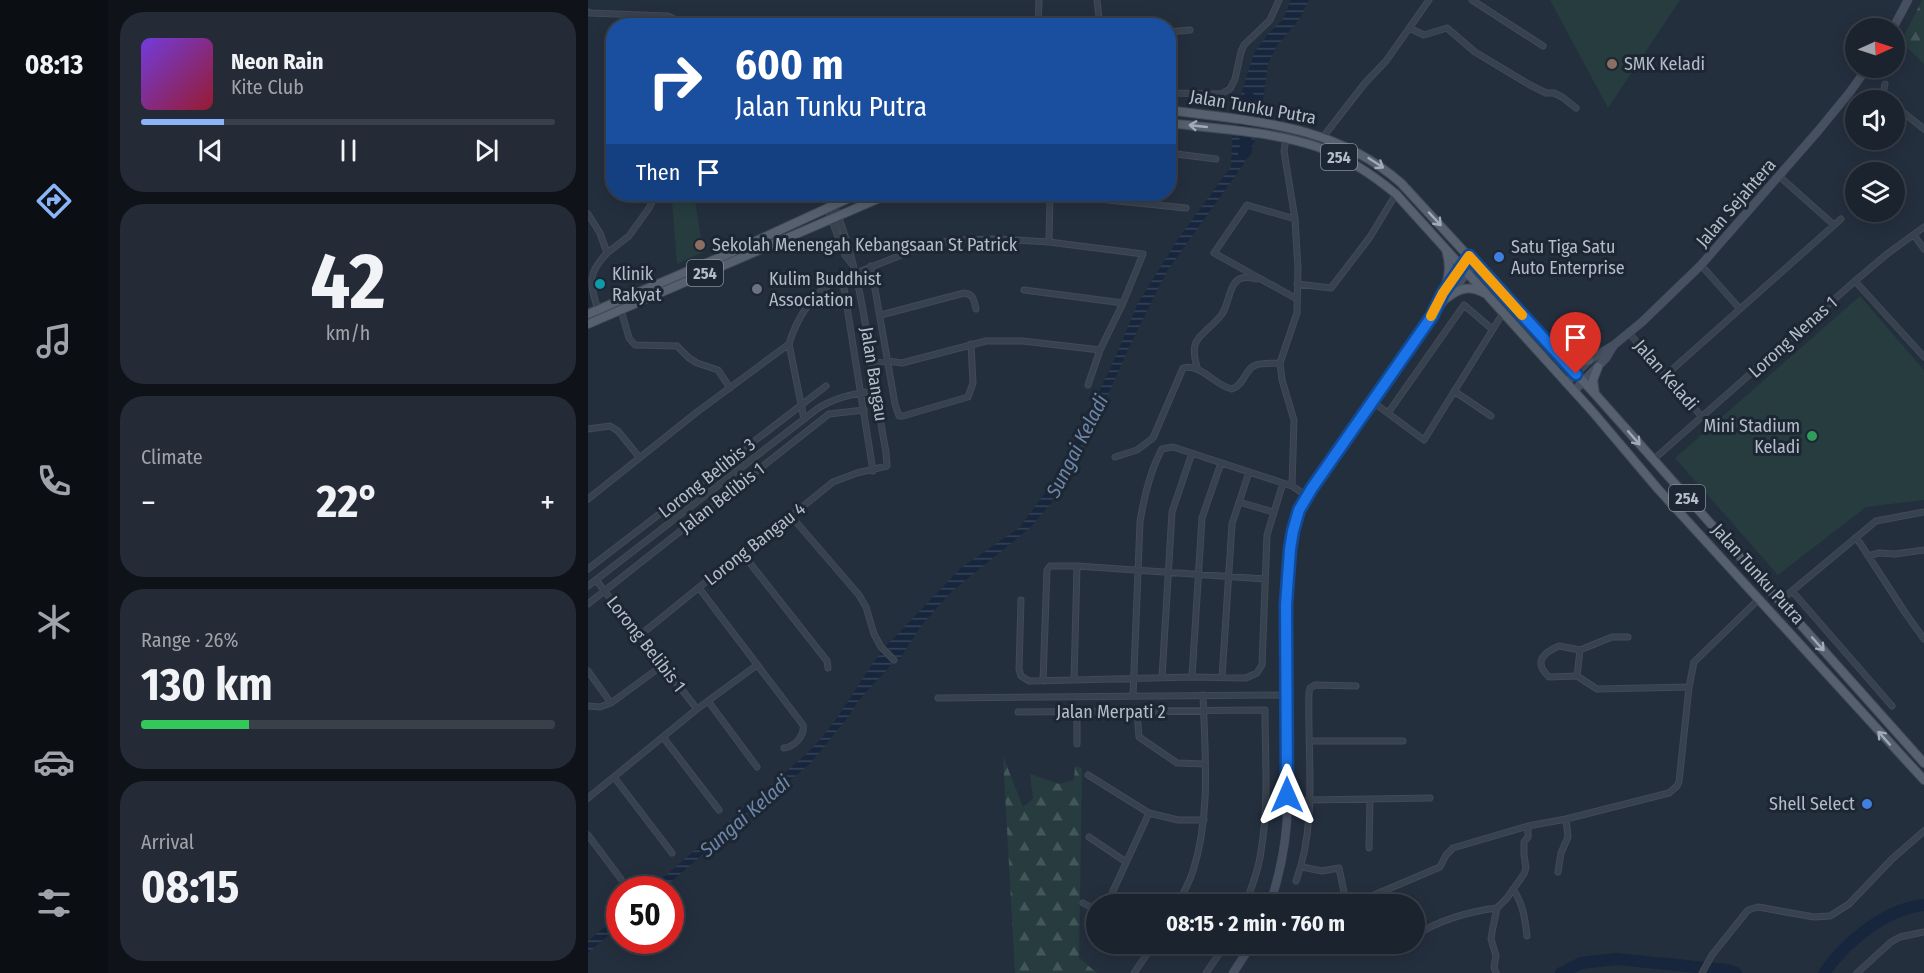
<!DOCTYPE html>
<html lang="en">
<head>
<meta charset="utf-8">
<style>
	:root { --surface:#1b232e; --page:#242b36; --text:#f1f3f6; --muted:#a0a4aa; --line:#39404a; --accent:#8ab4f8 }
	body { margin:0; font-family:"Fira Sans Condensed",sans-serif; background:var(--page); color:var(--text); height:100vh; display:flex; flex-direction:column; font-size:22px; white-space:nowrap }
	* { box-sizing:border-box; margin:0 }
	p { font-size:20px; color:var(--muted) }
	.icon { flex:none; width:33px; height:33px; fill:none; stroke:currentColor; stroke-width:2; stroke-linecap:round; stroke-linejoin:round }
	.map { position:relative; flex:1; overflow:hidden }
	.sheet { display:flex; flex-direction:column; gap:12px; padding:12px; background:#0f1319; width:480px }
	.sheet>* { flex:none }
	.hud { position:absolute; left:18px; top:18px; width:570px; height:183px; border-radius:24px; box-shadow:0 3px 15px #0003,0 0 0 2px var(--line); background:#1a4fa0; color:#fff; overflow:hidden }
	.needle { width:39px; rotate:87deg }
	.buttons { position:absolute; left:1257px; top:18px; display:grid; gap:12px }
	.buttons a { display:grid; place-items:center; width:60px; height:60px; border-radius:50%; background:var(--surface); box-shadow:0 3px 15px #0003,0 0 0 2px var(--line); font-size:30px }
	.speed { position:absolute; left:18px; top:876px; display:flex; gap:12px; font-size:30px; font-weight:700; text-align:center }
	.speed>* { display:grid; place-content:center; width:78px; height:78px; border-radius:50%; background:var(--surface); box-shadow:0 3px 15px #0003,0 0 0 2px var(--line); line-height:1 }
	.speed .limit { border:9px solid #d22; background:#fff; color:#111 }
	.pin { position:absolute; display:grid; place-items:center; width:51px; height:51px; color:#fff; margin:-62px -26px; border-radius:50% 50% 50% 0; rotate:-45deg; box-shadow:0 0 6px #0007 }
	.pin .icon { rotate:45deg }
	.me { position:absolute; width:66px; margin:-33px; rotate:0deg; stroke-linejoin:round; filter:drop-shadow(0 0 4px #0008) }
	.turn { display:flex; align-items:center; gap:21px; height:126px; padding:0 30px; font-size:27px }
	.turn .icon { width:78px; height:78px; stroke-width:2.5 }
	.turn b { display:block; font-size:42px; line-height:51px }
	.then { display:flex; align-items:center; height:57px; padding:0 30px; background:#0003; gap:12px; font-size:22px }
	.big { font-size:45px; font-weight:700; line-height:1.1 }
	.sheet .tile { flex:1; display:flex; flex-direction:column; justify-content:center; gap:9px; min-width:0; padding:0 21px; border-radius:24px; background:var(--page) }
	.sheet .dial { align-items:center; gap:0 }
	.dial b { font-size:78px; line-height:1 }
	.song { display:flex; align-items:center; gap:18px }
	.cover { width:72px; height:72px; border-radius:9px; background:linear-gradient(135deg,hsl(260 70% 55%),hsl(350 70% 35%)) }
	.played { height:6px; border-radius:3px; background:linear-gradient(90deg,var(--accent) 20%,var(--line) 20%) }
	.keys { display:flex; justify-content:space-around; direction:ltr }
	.heat { display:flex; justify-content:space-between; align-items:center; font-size:33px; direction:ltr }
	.charge { height:9px; border-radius:4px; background:linear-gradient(90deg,#34c759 26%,var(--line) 0) }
	.trip { position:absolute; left:498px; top:894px; width:339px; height:60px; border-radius:30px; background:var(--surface); box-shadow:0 3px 15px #0003,0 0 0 2px var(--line); font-weight:700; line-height:60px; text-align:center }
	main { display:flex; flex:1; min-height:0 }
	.menu { display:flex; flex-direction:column; width:108px; justify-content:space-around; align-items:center; background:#0b0e12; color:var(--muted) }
	.menu .icon { width:42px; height:42px }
	.menu .selected { color:var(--accent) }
	.menu b { font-size:27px; color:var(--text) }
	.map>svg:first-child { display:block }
	.forest { fill:url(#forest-firs) }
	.garden { fill:#263c3f }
	.water { fill:url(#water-rules) }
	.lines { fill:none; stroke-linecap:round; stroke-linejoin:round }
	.river { stroke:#17263c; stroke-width:12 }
	.street-casing { stroke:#414a57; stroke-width:7 }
	.secondary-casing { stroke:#414a57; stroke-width:9 }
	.primary-casing { stroke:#414a57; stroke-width:10 }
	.street { stroke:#38414e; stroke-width:5 }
	.secondary { stroke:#465061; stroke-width:8 }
	.primary { stroke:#56606e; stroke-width:8 }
	.oneway { stroke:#a1aab7 }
	.route-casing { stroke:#114b97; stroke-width:15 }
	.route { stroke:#1a73e8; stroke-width:10 }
	.slow { stroke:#f59e0b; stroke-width:10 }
	.education-dot { fill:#8d6e63; stroke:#1d2633; stroke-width:2 }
	.shop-dot { fill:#3f7fe0; stroke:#1d2633; stroke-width:2 }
	.culture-dot { fill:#0f9aa8; stroke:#1d2633; stroke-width:2 }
	.worship-dot { fill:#6b7280; stroke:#1d2633; stroke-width:2 }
	.leisure-dot { fill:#2e9e5b; stroke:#1d2633; stroke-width:2 }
	.labels { text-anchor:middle; stroke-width:6; stroke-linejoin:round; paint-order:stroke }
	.shield { fill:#1d2633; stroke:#878f9c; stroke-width:1.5 }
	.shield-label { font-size:16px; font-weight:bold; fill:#b4bcc9 }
	.poi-label { font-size:18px; fill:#b4bcc9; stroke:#1d2633; text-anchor:start }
	.street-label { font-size:18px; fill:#b4bcc9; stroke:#1d2633 }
	.water-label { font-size:20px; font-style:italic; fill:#6d86a8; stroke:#1d2633 }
</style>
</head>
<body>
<main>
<nav class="menu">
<b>08:13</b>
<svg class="icon selected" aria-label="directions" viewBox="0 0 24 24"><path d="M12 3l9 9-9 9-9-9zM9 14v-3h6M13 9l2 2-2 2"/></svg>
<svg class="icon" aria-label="music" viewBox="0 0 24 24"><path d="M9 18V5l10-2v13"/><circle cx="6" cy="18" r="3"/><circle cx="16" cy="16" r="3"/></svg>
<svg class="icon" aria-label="phone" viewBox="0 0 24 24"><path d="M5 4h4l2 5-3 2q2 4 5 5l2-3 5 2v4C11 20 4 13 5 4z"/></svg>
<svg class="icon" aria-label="climate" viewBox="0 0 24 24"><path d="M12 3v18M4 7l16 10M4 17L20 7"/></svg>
<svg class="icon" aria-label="car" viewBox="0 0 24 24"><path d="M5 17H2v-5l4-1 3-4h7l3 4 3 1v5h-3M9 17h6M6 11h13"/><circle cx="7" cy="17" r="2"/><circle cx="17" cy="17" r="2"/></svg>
<svg class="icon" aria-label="filters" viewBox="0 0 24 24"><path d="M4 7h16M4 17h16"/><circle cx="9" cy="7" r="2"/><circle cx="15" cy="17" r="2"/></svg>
</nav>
<section class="sheet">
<div class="tile">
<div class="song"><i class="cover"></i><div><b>Neon Rain</b><p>Kite Club</p></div></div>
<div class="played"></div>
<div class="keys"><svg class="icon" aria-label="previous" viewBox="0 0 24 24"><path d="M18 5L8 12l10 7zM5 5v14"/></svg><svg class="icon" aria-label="pause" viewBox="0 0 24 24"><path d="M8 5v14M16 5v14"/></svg><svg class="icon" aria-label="next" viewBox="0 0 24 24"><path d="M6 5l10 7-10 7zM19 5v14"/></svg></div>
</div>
<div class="tile dial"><b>42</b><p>km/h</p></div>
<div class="tile"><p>Climate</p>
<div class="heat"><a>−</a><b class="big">22°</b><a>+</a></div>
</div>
<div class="tile"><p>Range · 26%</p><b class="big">130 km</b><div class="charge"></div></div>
<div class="tile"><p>Arrival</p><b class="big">08:15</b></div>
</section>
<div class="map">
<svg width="1336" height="973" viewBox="0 0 1336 973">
	<defs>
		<pattern id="forest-firs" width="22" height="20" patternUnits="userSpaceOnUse" patternTransform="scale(1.5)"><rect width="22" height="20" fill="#263c3f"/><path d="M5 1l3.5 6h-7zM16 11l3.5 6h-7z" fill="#435659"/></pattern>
		<pattern id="water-rules" width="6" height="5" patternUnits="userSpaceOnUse" patternTransform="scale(1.5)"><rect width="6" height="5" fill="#17263c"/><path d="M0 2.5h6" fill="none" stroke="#364457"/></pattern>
	</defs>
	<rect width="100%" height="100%" fill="#242f3e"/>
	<path class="forest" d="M1334,0H1336V64L1313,42Z
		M415,756L435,807L445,799L442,774L471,784L486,780L487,766L494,768L491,958L509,973H427Z"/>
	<path class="garden" d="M962,0H1092L1020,108Z
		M91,194H106L115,252L89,264L84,201Z
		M1272,296L1336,370V500L1278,507L1190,575L1087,458Z"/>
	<path class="water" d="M703,0H721L712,18L688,47L680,64L673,114L648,110L666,53L680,34L695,19Z
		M644,136L668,139L655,165L579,271L542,345L506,426L471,494L442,528L363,592L333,626L311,660L298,646L373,568L432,527L470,475L524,365L550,303L590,239L643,167Z
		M293,652L304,664L270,701L261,716L222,764L164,811L75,889H62L215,757C223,749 232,741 238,732C259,707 273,678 293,652Z
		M31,915V926L0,953V941Z"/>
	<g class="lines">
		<path class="river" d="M656,153L658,151L656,105L661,98
			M973,973L993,963L1028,959L1139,970L1148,973
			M1236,973C1258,942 1297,909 1336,905"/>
		<g class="street-casing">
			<path id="street" d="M509,0L512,26
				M884,0L955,46
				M0,12L2,13L80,16L86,19L87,26
				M450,26L451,0
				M821,28L836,35L859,28L887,52L942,85L958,93H966L974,97L988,108
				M580,32L602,30
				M1297,84L1295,93L1302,100
				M580,93L633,94L642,89L647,79L653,52L656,45L682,20L691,0
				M1306,105L1336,129
				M735,137L777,83L798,61L841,0
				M698,139L696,151L707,219L710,269L709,313L692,363L694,380L706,420L704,486
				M580,153L628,159
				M1191,176L1246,225
				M462,194L598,208
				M239,208L257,255L263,263
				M0,214L12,233L19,253C0,273 1,281 10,310
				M707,219L659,205L626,253L709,299
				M1326,235L1336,249
				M461,242L462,194
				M19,253L41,236L61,208L68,194
				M1113,265L1152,309
				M283,266L307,404L311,416H315L380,397L385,383L383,344
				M268,273L331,248L365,240L410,239L461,242L555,254L535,303L512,350L500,385
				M1267,281L1336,357
				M709,284L743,288L782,237L808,194
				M436,290L535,303
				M33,310L41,338L47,345L89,346L101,358L109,363L130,370L142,388
				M293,315L376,293C386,294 386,301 388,309
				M1041,333L1114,417
				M284,363L300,361L314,363L398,341H435L512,350
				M610,370C598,334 617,337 634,314C641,305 641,281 654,278C659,277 665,278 669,279
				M1078,375L1253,219
				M866,391L903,416
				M785,402L836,440L915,313
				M800,413L876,305L904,329
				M216,419L201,344C208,320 226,289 251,280L255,282L285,471
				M0,429L22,426L30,431L51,457
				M527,457L549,450L565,438L595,368C613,363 627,386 644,389C655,385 656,374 664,367C670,362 684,364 692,363
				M1065,460L1267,281L1299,254L1336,227
				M0,499L109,412L201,344
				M651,502L685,512
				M203,516L271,595L278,607L286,634L293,647L306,660
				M1268,537L1318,614L1336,639
				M154,553L239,661L240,668
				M1280,556L1291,553L1307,554L1336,550
				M489,566L486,680L604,677L658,678L669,673L674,665L679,535L695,483
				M0,569L238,386
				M8,580L109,709
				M0,586L229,409C247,397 267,393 288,391
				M111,588L215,725C217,736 206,747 196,748
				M1204,591L1304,706
				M433,600L431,669L433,676L441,681L486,680
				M1192,601L1288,521L1336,512
				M0,604L241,414L276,410
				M51,636L177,534L203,516L245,482L269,473L299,466L298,452C282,369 278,284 246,205
				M1040,637H1024L992,650L971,646C955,653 945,662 961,677L989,676L1009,689L1101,687
				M0,671L23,703
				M989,676L992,650
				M574,677L584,512L604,453
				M604,677L614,518L633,463
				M634,678L644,524L661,472
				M455,681L459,570L462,566H489L677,579
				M545,696L552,522C556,497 562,471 574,449L585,447L704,486L719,496
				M350,698L698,695
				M120,701L169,767
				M0,706L12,707L23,703L75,665
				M430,712L677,710C677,756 681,805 673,851C671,869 664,887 657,904
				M489,712V744
				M549,712L551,737L589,763L617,764
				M75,737L131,810
				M721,741H815
				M500,775L561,813L590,820H616
				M26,777L84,853
				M0,798L109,709L169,665
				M699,802L721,800L842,798
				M0,835L33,879
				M501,837L538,862
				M781,848L782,800
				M714,867L734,871L751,868L757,897L760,900L772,901L852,867L858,855L865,848L940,826L978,819L1081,793L1089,786L1091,782L1101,687L1106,662L1171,599
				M970,872L973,853L980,837L978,819
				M708,881C730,822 719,754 721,693L722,688L727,685L768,686
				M925,889C935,904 937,918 939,936
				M495,903L508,910
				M519,904L561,813
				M589,904C595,894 601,883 605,871C623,814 617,754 615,695
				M826,937C847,921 883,911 909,908
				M546,973L566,944
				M618,973L638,944
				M908,973L906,967L908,956L903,939L905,927L909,908L919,898L936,874L938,868L936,855V842L940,837V826
				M1114,973L1124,955L1160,910L1170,907L1226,917L1242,916L1261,904L1304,859L1336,831
				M1269,973L1303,942L1312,937L1336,932"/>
		</g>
		<g class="secondary-casing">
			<path id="secondary" d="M1305,28L1320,0
				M846,309L855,293L881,256
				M978,383L1001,360L1026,345L1054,322L1113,265L1230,131L1262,92L1279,68
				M986,391L1018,358L1026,345
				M682,904C691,877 697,849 699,820L698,605L702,549L705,531L711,510L724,488L844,316L887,263
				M645,973L664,944"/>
		</g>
		<g class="primary-casing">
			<path id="primary" d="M580,110C665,122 745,123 813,183L1007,394L1336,763
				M580,123C630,129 682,131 730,147C758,157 785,175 808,194L1004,411L1070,489L1336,780
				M855,293C861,278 863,266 858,250
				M859,298C871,288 882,285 896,293
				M0,314L142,253L270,194
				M0,324L301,194
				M975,359L988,363L1001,360
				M1007,394L1005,380L1010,367"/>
		</g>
		<use href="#street" class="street"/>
		<use href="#secondary" class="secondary"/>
		<use href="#primary" class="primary"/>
	</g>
	<defs><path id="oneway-shaft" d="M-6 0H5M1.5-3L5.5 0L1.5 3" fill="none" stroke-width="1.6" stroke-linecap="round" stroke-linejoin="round" transform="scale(1.5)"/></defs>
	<g class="oneway">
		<use href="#oneway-shaft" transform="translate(610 126) rotate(-174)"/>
		<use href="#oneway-shaft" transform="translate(788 163) rotate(33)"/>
		<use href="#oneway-shaft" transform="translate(847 219) rotate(47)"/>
		<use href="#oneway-shaft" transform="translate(1046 438) rotate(49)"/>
		<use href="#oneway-shaft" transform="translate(1230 644) rotate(48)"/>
		<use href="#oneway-shaft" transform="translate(1296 738) rotate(-132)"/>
	</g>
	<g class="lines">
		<g class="route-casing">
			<path id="route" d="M699,795L698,605L702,549L705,531L711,510L724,488L844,316L855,293L881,256L988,374"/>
		</g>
		<use href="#route" class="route"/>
		<path class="slow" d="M843,316L855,293L881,256L934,315"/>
	</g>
	<g class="education-dot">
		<circle cx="1024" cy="64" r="6"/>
		<circle cx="112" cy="245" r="6"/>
	</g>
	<g class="shop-dot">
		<circle cx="911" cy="257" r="6"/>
		<circle cx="1279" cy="804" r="6"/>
	</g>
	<circle class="culture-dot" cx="12" cy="284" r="6"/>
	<circle class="worship-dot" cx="169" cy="289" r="6"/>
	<circle class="leisure-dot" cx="1224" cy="436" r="6"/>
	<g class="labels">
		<g class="shield">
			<rect x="733" y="144" width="36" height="26" rx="4.5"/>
			<rect x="99" y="260" width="36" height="26" rx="4.5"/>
			<rect x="1081" y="485" width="36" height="26" rx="4.5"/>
		</g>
		<g class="shield-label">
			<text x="751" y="163">254</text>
			<text x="117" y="279">254</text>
			<text x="1099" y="504">254</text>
		</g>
		<g class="poi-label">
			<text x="1036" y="70">SMK Keladi</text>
			<text x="124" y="251">Sekolah Menengah Kebangsaan St Patrick</text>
			<text x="923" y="253">Satu Tiga Satu<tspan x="923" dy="21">Auto Enterprise</tspan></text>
			<text x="24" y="280">Klinik<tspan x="24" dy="21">Rakyat</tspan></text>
			<text x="181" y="285">Kulim Buddhist<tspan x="181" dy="21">Association</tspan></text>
			<text x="1212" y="432" text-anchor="end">Mini Stadium<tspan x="1212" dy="21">Keladi</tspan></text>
			<text x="1267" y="810" text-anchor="end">Shell Select</text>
		</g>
		<g class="street-label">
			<text transform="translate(665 107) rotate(10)" y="6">Jalan Tunku Putra</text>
			<text transform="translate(1148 203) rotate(-49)" y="6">Jalan Sejahtera</text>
			<text transform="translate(1205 337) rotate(-42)" y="6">Lorong Nenas 1</text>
			<text transform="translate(286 374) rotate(81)" y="6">Jalan Bangau</text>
			<text transform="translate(1078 375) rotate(49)" y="6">Jalan Keladi</text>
			<text transform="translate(119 478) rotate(-38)" y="6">Lorong Belibis 3</text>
			<text transform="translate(134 498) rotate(-38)" y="6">Jalan Belibis 1</text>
			<text transform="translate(167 544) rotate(-38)" y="6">Lorong Bangau 4</text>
			<text transform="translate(1170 574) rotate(48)" y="6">Jalan Tunku Putra</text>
			<text transform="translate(58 644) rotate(52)" y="6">Lorong Belibis 1</text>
			<text x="523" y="718">Jalan Merpati 2</text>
		</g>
		<g class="water-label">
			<text transform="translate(489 446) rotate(-63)" y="7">Sungai Keladi</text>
			<text transform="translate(157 816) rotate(-41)" y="7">Sungai Keladi</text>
		</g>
	</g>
</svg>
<div class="buttons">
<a><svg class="needle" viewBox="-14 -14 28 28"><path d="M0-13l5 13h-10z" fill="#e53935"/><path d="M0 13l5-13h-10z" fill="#a0a4aa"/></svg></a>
<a><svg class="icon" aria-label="sound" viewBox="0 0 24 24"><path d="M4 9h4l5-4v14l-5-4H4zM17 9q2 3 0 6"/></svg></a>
<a><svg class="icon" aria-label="layers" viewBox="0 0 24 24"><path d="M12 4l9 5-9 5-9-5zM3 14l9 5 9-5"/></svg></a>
</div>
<div class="speed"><div class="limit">50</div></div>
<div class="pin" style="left:988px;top:374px;background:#d93025"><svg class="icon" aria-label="arrive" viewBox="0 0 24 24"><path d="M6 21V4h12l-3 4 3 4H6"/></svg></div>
<svg class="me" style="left:699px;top:795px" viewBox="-20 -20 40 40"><path d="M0-17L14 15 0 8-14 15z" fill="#1a73e8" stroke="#fff" stroke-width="4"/></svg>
<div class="trip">08:15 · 2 min · 760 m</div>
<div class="hud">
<div class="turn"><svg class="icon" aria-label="right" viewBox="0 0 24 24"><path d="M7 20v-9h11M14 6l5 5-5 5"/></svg><div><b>600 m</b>Jalan Tunku Putra</div></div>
<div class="then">Then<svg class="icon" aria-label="arrive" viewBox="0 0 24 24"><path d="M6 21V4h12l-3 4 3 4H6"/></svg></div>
</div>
</div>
</main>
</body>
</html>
